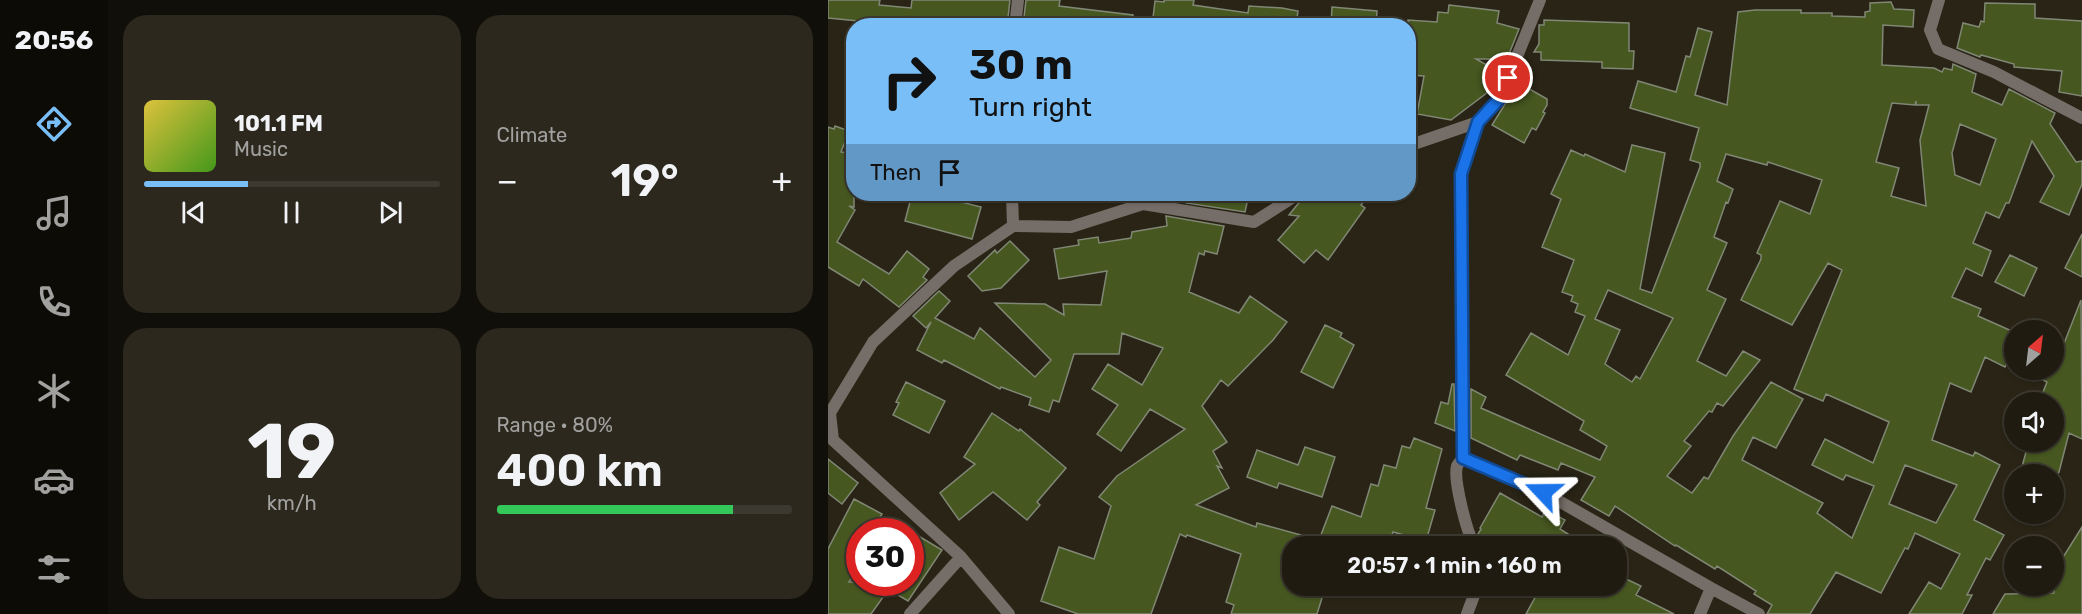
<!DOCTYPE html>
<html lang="en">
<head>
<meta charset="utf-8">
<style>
	:root { --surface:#1f1b10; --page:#2c281e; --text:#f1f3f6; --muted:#a1a19f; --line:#3c3930; --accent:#7abef8 }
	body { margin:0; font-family:Rubik,sans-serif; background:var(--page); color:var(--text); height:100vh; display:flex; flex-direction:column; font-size:22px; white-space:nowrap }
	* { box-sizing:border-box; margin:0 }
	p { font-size:20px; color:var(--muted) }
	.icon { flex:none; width:33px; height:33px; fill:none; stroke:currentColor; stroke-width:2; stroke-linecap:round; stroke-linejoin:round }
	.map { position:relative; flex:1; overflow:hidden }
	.side { display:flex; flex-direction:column; gap:15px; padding:15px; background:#110f09; width:720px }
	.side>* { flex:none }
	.guide { position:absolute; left:18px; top:18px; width:570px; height:183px; border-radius:24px; box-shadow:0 2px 4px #0004,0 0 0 2px var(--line); background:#7abef8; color:#111; overflow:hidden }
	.needle { width:39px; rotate:28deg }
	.tools { position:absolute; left:1176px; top:320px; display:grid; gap:12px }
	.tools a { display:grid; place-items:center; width:60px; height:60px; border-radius:50%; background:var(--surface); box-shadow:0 2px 4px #0004,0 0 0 2px var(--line); font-size:30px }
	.speed { position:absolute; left:18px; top:518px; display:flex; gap:12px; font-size:30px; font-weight:700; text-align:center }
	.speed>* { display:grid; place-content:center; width:78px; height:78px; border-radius:50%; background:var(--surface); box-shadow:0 2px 4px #0004,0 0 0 2px var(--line); line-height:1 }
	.speed .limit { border:9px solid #d22; background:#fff; color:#111 }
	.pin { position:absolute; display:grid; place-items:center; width:51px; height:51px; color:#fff; margin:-26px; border:3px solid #fff; border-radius:50%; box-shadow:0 2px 6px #0007 }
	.me { position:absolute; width:66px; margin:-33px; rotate:293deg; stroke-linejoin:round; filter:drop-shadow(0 0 4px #0008) }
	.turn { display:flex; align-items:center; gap:21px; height:126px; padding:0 24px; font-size:27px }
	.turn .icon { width:78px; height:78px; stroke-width:2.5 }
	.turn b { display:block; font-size:42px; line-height:51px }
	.then { display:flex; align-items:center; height:57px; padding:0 24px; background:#0003; gap:12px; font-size:22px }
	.big { font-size:45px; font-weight:600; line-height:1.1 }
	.side .card { flex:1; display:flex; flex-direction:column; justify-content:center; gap:9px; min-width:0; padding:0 21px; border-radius:24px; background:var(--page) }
	.side .dial { align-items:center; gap:0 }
	.dial b { font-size:78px; line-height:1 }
	.song { display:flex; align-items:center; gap:18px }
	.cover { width:72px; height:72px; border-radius:9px; background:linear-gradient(135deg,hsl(50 70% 55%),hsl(100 70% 35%)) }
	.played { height:6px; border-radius:3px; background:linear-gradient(90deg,var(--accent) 35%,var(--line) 35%) }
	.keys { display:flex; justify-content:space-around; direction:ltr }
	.heat { display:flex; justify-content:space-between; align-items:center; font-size:33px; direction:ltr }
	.charge { height:9px; border-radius:4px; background:linear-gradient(90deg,#34c759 80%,var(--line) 0) }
	.side .tiles { flex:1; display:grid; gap:15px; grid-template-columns:repeat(2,1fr) }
	.trip { position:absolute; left:454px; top:536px; width:345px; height:60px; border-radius:24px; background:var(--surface); box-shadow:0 2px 4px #0004,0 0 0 2px var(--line); font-weight:600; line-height:60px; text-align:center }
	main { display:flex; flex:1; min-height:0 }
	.menu { display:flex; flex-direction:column; width:108px; justify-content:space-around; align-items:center; background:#0c0b06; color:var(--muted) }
	.menu .icon { width:42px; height:42px }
	.menu .active { color:var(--accent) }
	.menu b { font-size:27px; color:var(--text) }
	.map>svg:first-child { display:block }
	.building { fill:#465720; stroke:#808775; stroke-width:1.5; fill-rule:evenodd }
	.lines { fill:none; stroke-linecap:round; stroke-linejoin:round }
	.street { stroke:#756e68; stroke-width:12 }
	.route-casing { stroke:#114b97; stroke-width:15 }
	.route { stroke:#1a73e8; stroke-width:10 }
</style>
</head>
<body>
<main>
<nav class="menu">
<b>20:56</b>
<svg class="icon active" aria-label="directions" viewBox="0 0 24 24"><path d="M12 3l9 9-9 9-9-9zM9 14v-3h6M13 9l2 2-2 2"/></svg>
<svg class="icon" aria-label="music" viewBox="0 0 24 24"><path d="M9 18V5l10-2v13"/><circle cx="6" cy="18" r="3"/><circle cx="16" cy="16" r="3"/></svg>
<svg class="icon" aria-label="phone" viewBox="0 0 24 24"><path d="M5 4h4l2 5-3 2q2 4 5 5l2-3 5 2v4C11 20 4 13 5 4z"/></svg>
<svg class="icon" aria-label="climate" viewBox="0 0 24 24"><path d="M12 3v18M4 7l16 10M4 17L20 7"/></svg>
<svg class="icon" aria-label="car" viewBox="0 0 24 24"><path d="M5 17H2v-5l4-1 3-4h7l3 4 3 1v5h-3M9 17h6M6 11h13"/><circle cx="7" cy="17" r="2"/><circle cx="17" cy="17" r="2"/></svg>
<svg class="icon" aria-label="filters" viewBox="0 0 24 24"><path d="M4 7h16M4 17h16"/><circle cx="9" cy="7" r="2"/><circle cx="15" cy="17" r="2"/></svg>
</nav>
<section class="side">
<div class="tiles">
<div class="card">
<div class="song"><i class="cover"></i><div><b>101.1 FM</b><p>Music</p></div></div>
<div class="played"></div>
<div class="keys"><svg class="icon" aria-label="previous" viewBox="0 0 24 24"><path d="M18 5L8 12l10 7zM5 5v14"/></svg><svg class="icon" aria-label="pause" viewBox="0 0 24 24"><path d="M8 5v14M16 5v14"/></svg><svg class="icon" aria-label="next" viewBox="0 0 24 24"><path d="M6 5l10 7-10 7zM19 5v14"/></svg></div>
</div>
<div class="card"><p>Climate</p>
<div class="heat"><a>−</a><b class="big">19°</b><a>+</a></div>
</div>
<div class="card dial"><b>19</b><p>km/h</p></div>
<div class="card"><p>Range · 80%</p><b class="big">400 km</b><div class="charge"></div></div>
</div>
</section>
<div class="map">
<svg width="1254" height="614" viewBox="0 0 1254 614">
	<rect width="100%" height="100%" fill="#292415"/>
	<path class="building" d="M0,0H52L51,5L83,8L84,0H182L179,26H29L30,21L0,18Z
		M198,0H232L231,6L305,15V26H195Z
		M336,0H366L365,5L420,13L421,6L454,8L470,11L468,26H324L327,1L336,2Z
		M1063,2L1066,9L1086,10L1085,27L1055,25L1054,65L1106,68L1114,72L1116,68L1124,70L1125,64L1148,74L1144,92L1174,105L1181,89L1227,113L1222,124L1248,162L1254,161V184L1241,215L1212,202L1226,176L1204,141L1181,203H1178L1171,218L1158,212L1145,243L1163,251L1154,276L1138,268L1124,297L1153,309L1150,316L1186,332V365L1180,361L1177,367L1157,357L1143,392L1122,383L1104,440L1145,456L1147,452L1172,465L1146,520L1176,535L1162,560L1158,558L1139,595H1144L1134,614H1081L1101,582L1113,589L1132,554L1087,533L1080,549L1077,548L1053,593L1008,572L982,614H939L944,605L926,594L928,591L889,566L887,569L848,545L847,546L787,506L781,516L753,500L767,477L733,463L730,470L692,455L689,460L643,438V389L658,397L653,408L772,460L779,446L752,430L756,421L678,375L703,333L740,355L757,316L747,312L750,304L743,301L745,296L734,292L746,260L714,247L733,199L723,194L743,150L756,156L757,154L797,172L804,145L837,153L812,289L824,293L872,167V163L862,160L871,128L802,108L810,81L848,92L858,56L862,57L870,28L884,32L867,95L899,105L910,12L927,10H973V13H1004V16L1037,17V12L1042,11V3ZM1088,101V105H1101L1092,140L1098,206L1063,196L1071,168L1048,162L1064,103L1087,105ZM1132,124L1168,139L1152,185L1127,175L1124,153ZM898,154L939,165L940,162L994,180L982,214L952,201L929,253L933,255V259L913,300L964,325L1000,263L1014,270L966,389L995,401L998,394L1061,422L1045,463L997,439L984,465L1015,480L1018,475L1046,486L1024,538L989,513L995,503L914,460L925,437L948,448L975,399L943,382L905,436L880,479L876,477L864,493L839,476L863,446L856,441L881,411L884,412L889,403L895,406L932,360L915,351L898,376L869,361L898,299L879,290L899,243L886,237L898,202L900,203L905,189L889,181ZM780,290L845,318L812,379L808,376L804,382L777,364L792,330L767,319ZM1077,465L1129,485L1108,523L1061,504Z
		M1157,3L1207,4V18L1254,21V96L1231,92L1234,71L1186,67V64L1153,55L1152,57L1129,48L1135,23L1151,27L1153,21L1156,22Z
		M621,5L671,11L669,23L691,29L679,59H648L673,73L668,86L623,120L589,114L596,76L580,75V20L609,22L610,12L620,13Z
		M504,7L549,11L548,26H503Z
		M716,20L801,23V51H806L805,69L774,68V62L713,60V52H706L711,44V25H716Z
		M689,82L719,99V105L715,112L717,113L708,130L704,128L696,143L664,125L679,101Z
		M7,126L21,131L13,152L26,154V207L21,206L27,210L9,242L61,274L79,251L101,269L95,277L99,280L71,307L35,279L31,286L0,267V127L6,129Z
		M84,194H101L153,207L144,239L77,221Z
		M360,194H421L417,212L358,203Z
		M485,194H541L533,205L537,208L500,260L488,250L476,263L450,240L471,216L461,215L469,205L477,197L481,200Z
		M338,216L396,226L389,254L377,251L376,255L371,253L361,292L411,313L422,296L459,322L445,340L400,386L393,380L374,406L399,442L385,451L394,468L389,466L401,488L368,505L428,527L429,523L491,540L504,506L533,517L543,484L550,486L556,465L568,468L574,446L582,448L586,438L614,449L598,508L607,510L598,541L565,532L560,546H465V585H498L489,614H403L406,605L398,602L413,554L359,535L358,537L352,534L323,614H250L213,601L231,547L266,559L283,506L271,497L289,476L357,429L322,409L293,451L269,434L290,405L264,389L280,364L314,385L335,348L294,333L291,354H246L231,402L225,400L221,412L201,405L203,398L173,387L172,389L116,360L114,363L89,350L103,322L98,328L85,316L111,291L122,301L107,318L146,339L152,328L207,377L223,360L167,303L217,304L236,315L235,304L273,305L279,271L231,279L226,249L251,245L250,240L270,237L271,243L303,238L304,232L339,226Z
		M1254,234V277L1237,268Z
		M182,241L201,260L173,288L154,291L140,276L167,250L169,253Z
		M1182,255L1209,268L1196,296L1167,282Z
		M1253,300L1254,439L1241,433L1231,472L1229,474H1192L1201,441H1226V402H1211L1219,382L1194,369H1226Z
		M497,325L514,333L512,337L526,345L505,388L473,372Z
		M78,382L117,401L101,433L65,415L71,403L68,402Z
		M624,384H626L627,431L607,423L613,402L620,404Z
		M164,413L191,431L192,429L238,468L209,502L212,505L199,520L165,492L131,520L112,493L147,464L136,457Z
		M477,447L507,457L494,497L451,483L449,488L419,477L429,450L470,465Z
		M0,459L30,483L14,504L0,493Z
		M672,493L714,517L718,510L737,520L732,529L759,546H655L650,534L653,529L652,528Z
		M26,499L54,514L44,531H32V564L21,582H42L58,593L43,614H0V549Z
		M1254,527V614H1165L1177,594L1226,593V554L1234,559Z
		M82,531L114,550L80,601L48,582H82Z
		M794,577L813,586L808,595L846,614H698L714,585H789Z"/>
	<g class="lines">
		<path class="street" d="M1111,0L1102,30L1110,49L1166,72L1254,118
			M187,26L190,0
			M580,146L650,122
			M184,194L185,226
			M635,458L715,492L883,588L872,614
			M647,546C639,534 625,479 629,466C630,463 633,461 635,458L633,174L650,122L672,98L712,0
			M883,588L931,614
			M82,614L133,557
			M181,614L133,557L5,440L2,413L45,342L126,266L185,226L243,227L315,204L426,222L470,194
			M639,614L650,585"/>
	</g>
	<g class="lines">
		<g class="route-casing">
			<path id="route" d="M680,78L672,98L650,122L633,174L635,458L715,492"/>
		</g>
		<use href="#route" class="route"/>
	</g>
</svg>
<div class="tools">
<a><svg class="needle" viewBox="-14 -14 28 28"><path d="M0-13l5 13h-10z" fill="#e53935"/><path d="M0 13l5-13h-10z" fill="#a1a19f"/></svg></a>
<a><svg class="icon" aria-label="sound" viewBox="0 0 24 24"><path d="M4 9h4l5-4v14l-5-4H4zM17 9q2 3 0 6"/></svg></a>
<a>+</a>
<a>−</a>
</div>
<div class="speed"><div class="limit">30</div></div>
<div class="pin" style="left:680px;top:78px;background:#d93025"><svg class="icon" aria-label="arrive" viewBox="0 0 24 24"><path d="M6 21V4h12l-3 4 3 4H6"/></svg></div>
<svg class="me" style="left:715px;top:492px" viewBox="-20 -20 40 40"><path d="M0-17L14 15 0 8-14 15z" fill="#1a73e8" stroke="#fff" stroke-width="4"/></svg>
<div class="trip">20:57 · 1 min · 160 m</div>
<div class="guide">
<div class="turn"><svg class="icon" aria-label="right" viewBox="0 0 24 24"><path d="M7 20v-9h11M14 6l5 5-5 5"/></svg><div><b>30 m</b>Turn right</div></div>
<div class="then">Then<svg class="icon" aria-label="arrive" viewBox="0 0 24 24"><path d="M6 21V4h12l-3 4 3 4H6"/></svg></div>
</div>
</div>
</main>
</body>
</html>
